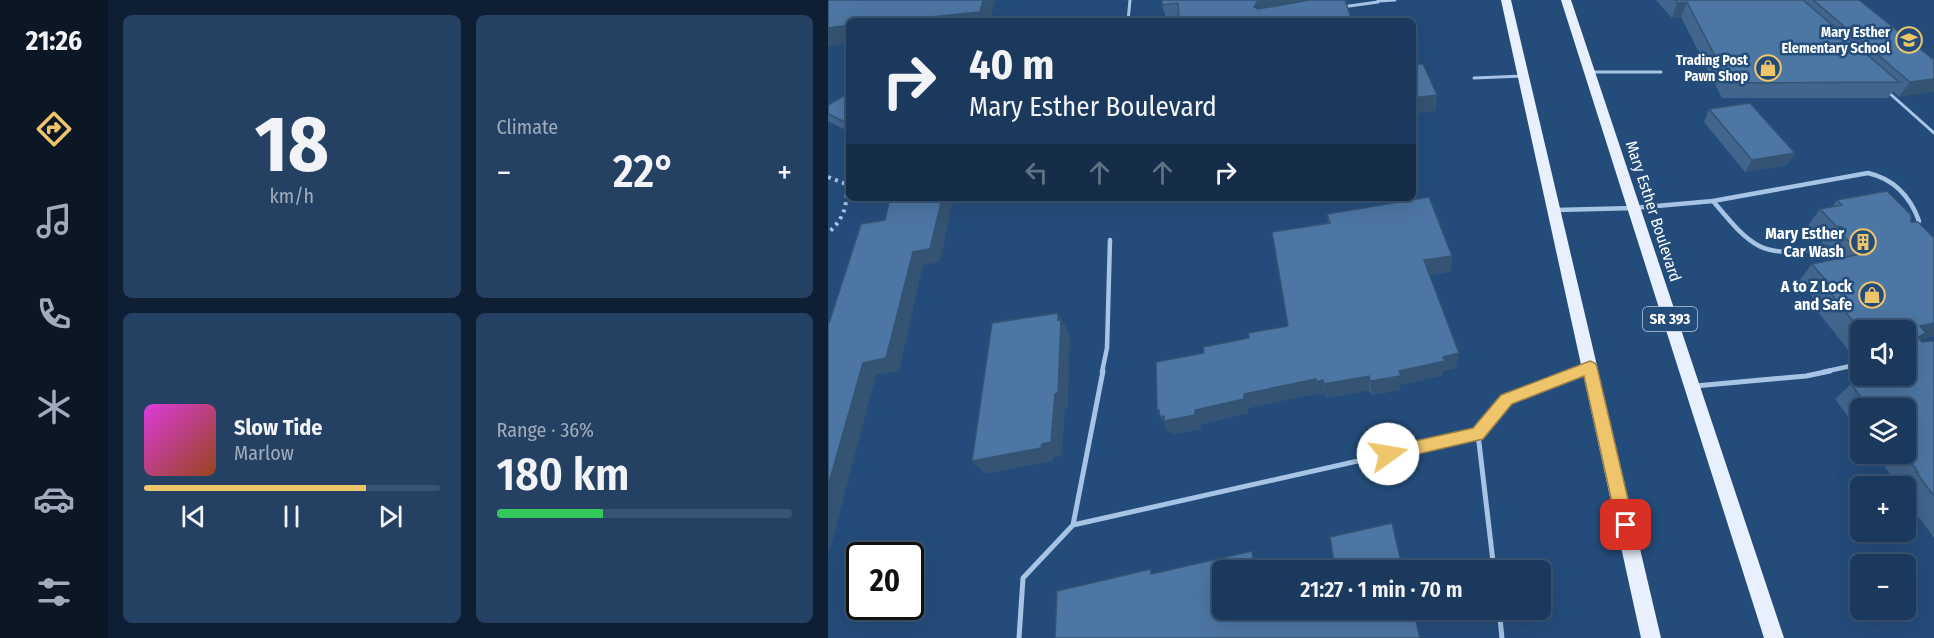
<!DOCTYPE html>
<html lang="en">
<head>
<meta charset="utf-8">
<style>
	:root { --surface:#1b395c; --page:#244062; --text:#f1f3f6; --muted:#a0acbb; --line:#395372; --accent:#eec56b }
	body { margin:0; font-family:"Fira Sans Condensed",sans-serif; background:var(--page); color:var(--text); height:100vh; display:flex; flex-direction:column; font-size:22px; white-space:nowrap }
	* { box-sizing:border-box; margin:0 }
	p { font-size:20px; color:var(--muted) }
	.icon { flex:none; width:33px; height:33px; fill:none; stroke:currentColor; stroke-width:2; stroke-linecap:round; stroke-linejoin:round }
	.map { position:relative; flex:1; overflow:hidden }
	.panel { display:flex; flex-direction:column; gap:15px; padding:15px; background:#0f1f33; width:720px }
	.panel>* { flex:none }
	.hud { position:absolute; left:18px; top:18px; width:570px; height:183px; border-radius:9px; box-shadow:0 6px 24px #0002,0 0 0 2px var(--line); background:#1b395c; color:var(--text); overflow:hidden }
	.tools { position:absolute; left:1022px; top:320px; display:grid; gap:12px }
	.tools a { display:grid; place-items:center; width:66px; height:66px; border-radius:9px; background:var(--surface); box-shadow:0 6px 24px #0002,0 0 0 2px var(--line); font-size:30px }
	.speed { position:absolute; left:18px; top:542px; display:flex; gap:12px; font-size:30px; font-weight:700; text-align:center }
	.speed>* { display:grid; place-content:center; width:78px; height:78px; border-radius:50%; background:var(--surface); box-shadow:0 6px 24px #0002,0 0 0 2px var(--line); line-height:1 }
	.speed .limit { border:3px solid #111; border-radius:9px; background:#fff; color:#111 }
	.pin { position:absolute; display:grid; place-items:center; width:51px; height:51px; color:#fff; margin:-26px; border-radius:12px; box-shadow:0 3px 9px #0006 }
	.me { position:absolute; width:66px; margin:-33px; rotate:77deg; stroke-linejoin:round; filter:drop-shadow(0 0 4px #0008) }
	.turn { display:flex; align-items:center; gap:21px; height:126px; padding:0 24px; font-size:27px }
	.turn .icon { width:78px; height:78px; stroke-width:2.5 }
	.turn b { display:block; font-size:42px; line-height:51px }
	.lanes { display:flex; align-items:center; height:57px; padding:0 24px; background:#0003; justify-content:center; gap:30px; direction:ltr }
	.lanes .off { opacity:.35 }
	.big { font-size:45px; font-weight:600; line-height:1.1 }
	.panel .card { flex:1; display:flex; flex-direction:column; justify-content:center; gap:9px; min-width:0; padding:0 21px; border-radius:9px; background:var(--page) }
	.panel .dial { align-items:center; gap:0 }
	.dial b { font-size:78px; line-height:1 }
	.song { display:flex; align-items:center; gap:18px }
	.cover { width:72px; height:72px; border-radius:9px; background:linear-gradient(135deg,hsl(300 70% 55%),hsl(20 70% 35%)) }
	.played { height:6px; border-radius:3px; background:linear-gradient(90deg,var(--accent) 75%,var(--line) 75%) }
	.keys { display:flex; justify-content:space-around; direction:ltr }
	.heat { display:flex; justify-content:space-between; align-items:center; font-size:33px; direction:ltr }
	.charge { height:9px; border-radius:4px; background:linear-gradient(90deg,#34c759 36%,var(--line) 0) }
	.panel .tiles { flex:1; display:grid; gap:15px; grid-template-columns:repeat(2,1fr) }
	.trip { position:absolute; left:384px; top:560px; width:339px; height:60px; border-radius:9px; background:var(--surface); box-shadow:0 6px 24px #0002,0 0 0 2px var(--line); font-weight:600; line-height:60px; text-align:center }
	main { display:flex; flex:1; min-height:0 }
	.dock { display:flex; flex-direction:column; width:108px; justify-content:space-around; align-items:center; background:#0b1725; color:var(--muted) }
	.dock .icon { width:42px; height:42px }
	.dock .current { color:var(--accent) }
	.dock b { font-size:27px; color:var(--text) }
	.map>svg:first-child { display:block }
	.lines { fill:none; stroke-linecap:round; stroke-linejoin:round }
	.path { stroke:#a7c4e4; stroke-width:4; stroke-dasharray:3 4.5; stroke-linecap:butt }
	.lane-far2 { stroke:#a7c4e4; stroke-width:3 }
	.lane-far1 { stroke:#a7c4e4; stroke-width:4.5 }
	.lane { stroke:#a7c4e4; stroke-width:5 }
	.primary { fill:#e7f0fc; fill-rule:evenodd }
	.wall { fill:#41658c }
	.shaded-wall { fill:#355372 }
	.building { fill:#4c76a3; stroke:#355372; stroke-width:1.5 }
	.route { fill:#eec56b; stroke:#9b8046; stroke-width:1.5 }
	.labels { text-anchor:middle; stroke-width:5; stroke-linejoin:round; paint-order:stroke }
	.far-poi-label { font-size:14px; font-weight:bold; fill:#fff; stroke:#244c7a; text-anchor:end }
	.shield { fill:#244c7a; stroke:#bdc9d7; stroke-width:1.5 }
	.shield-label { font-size:15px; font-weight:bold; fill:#fff }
	.street-label { font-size:16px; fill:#fff; stroke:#244c7a }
	.poi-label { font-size:16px; font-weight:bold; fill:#fff; stroke:#244c7a; text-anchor:end }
</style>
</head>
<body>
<main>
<nav class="dock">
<b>21:26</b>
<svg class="icon current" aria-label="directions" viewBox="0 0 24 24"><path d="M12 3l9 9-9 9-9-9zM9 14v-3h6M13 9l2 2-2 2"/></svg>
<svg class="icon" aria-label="music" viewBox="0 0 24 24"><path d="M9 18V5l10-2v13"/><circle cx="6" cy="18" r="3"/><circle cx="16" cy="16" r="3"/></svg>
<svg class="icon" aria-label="phone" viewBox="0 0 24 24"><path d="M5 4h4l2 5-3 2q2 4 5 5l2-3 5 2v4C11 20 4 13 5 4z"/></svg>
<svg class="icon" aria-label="climate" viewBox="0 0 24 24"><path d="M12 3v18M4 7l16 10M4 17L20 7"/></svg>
<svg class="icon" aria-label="car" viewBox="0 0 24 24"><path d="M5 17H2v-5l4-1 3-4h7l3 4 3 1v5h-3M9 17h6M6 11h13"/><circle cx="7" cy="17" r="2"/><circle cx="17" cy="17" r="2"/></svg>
<svg class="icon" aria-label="filters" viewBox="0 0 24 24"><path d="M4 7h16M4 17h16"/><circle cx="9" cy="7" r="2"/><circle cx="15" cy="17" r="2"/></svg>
</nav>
<section class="panel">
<div class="tiles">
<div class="card dial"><b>18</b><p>km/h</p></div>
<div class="card"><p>Climate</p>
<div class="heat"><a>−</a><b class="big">22°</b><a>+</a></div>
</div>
<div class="card">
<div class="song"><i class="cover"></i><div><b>Slow Tide</b><p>Marlow</p></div></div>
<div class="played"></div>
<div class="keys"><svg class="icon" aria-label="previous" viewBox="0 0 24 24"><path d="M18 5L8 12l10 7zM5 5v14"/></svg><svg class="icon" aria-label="pause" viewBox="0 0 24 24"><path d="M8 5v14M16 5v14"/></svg><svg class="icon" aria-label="next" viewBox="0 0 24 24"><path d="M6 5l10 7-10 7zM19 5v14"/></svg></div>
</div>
<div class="card"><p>Range · 36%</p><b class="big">180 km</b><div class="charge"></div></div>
</div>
</section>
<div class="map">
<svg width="1106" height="638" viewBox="0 0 1106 638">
	<rect width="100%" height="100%" fill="#244c7a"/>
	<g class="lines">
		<path class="path" d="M0,177L18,184C20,205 16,219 0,233"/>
		<path class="lane-far2" d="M550,1L567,0
			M514,7L550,2
			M300,21L302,0
			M764,72H833
			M646,78L695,76
			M1059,91L1106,133"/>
		<path class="lane-far1" d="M728,210L806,208L885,201
			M998,248C933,258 926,250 885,201L1040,173C1066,179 1082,196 1091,221L1088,226
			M274,372L279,348L282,240
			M748,372L759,368
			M995,372L1032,364"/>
		<path class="lane" d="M867,386L978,376L1002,371
			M650,434L666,570
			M245,525L275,371
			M671,609L674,638
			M191,638L195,578L245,525L650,434L678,400L752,371"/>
		<path class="primary" d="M673,0H683L833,638H813Z
			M733,0H743L956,638H936Z"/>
	</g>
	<path class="wall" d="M334,0H517L339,21L334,5Z
		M828,0H1031L1106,60L1071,97L1065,91L1060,98H894L853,17L844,18Z
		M21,93V132L0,121V105Z
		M881,109L967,153L959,165L917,172L876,122Z
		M1009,200L1083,222L1106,238V336L1091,339L1094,342H1106V538L1077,498V486H1069L1070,485L1047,453H1077V408H1032V433L1007,399L1023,384L1043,380L1039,375H1077V330H1032V361L1028,360L987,308L990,304L971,281L984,264L1007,259L1001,251V245L995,244L980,226L992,209L1004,207Z
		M499,214L623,271L602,275L628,368L615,371V375L572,385V390L543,395L541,390L498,398L497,394L490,395V393L420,408V413L373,424V429L343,434L341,430H339L376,353L460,326L500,223Z"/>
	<path class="shaded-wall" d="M155,0H167L162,21H62Z
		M438,0H513L430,21L426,7L429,2Z
		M859,2L853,17L844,18L849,3Z
		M21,25V44L0,46V28Z
		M1106,79V92L1071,97L1082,82Z
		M609,95L608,111L585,114V98Z
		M967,153L959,165L917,172L924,160Z
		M114,198H130L129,204L124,205L112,262L95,265L71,371L48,375L0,557V486L35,363L85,252Z
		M624,256L623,271L595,276L596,260Z
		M230,313L242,334L240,407H237L234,455L225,457V461L157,474L144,461L230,320Z
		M1106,323V336L1091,339L1080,349L1092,326Z
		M631,353L628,368L615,371V375L572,385V390L543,395L542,381L615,357Z
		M541,376V390L498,398L496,384Z
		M488,379L490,393L420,408V413L373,424V429L343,434L341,430H339L329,410H367L416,394Z
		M495,380L497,394L490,395L488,382Z
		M424,551L429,561L430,570L426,567Z"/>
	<path class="building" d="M0,0H155L152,12L62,21H21V25L0,28Z
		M334,0H438L429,2L426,7L430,9L482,0H517L524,21H351L350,3L334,5Z
		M847,0H975L1071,82L901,83L859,2L849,3Z
		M985,0H1031L1106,60V79L1082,82Z
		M585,53L590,64H595L609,95L585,98Z
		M21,93V124L0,114V105Z
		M922,103L967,153L924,160L881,109Z
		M1059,191L1083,215V222H1090L1106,238V323L1092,326L1098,333L1090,337L1094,342L1105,341L1106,342V496L1088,472H1090L1076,453H1077V408H1041L1023,384L1065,375H1077V330H1032L1001,291L1006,290L984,264L1032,254L1014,234V227L1008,226L992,209L1014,205L1009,200Z
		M601,197L624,256L596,260L631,353L615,357L617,361L571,371L573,376L542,381L541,376L496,384L495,380L488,382V379L416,394V399L367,410V415L336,421V416L332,417L331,410H329L328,362L376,353L375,347L421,338L420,333L460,326L444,232L502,223L499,214Z
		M62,198H114L102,249L85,252L58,358L35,363L0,486V323H1L33,224L57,220Z
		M230,313V320L233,319L230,393L227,394L223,442L214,444L213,448L144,461L164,323Z
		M564,523L575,570H504L507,569L502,537Z
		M424,551L426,567L431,566V570H394V609H585L592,638H227L229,591L323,569V574Z"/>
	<path class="route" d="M762,361L767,363L769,367L806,525L804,531L798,533L792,531L789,525L756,376L684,404L655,439L560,461L554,459L552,454L554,449L560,447L645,428L673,395Z"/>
	<defs>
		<g id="school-ring" transform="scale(1.35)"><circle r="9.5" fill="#244c7a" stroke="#eec56b" stroke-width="1.5"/><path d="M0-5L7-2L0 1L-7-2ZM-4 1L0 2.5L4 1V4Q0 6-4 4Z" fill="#eec56b"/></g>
		<g id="shop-ring" transform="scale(1.35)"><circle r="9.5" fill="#244c7a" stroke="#eec56b" stroke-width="1.5"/><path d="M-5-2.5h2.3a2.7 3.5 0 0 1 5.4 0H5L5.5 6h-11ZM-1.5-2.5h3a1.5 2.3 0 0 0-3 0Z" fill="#eec56b"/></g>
		<g id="building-ring" transform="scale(1.35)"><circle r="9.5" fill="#244c7a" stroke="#eec56b" stroke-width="1.5"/><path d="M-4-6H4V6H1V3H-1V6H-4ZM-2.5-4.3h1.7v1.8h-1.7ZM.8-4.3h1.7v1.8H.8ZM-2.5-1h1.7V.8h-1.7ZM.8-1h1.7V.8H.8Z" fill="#eec56b"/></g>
	</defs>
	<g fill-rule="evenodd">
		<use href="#school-ring" x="1081" y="40"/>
		<use href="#shop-ring" x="940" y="68"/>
		<use href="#building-ring" x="1035" y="242"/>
		<use href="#shop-ring" x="1044" y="295"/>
	</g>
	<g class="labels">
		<g class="far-poi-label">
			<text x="1062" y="37">Mary Esther<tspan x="1062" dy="16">Elementary School</tspan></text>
			<text x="920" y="65">Trading Post<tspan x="920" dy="16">Pawn Shop</tspan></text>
		</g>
		<rect class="shield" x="815" y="307" width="54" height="24" rx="4.5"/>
		<g class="shield-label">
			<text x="842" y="324">SR 393</text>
		</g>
		<g class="street-label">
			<text transform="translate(826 211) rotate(72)" y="6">Mary Esther Boulevard</text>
		</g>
		<g class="poi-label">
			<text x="1016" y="239">Mary Esther<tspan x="1016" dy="18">Car Wash</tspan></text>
			<text x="1024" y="292">A to Z Lock<tspan x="1024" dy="18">and Safe</tspan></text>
		</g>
	</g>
</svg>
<div class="tools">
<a><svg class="icon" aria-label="sound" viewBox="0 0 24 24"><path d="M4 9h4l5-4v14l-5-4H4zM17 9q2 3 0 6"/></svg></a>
<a><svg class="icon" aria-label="layers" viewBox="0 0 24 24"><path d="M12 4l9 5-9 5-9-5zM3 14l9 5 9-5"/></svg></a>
<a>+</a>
<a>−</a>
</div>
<div class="speed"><div class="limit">20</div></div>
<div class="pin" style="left:798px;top:525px;background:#d93025"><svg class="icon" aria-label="arrive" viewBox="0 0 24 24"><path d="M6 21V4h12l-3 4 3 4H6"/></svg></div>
<svg class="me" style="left:560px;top:454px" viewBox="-20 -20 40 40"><circle r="19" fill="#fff"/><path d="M0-13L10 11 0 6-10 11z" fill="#eec56b"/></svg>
<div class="trip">21:27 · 1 min · 70 m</div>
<div class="hud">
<div class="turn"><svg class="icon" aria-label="right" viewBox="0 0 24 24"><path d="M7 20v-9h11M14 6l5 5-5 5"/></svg><div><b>40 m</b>Mary Esther Boulevard</div></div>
<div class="lanes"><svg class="icon off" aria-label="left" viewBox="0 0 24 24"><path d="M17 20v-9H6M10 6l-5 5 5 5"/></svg><svg class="icon off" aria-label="ahead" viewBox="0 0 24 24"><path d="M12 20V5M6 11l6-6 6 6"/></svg><svg class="icon off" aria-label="ahead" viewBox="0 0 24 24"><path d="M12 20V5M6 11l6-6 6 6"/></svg><svg class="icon" aria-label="right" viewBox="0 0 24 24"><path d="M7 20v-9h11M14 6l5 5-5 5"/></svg></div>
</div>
</div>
</main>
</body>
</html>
